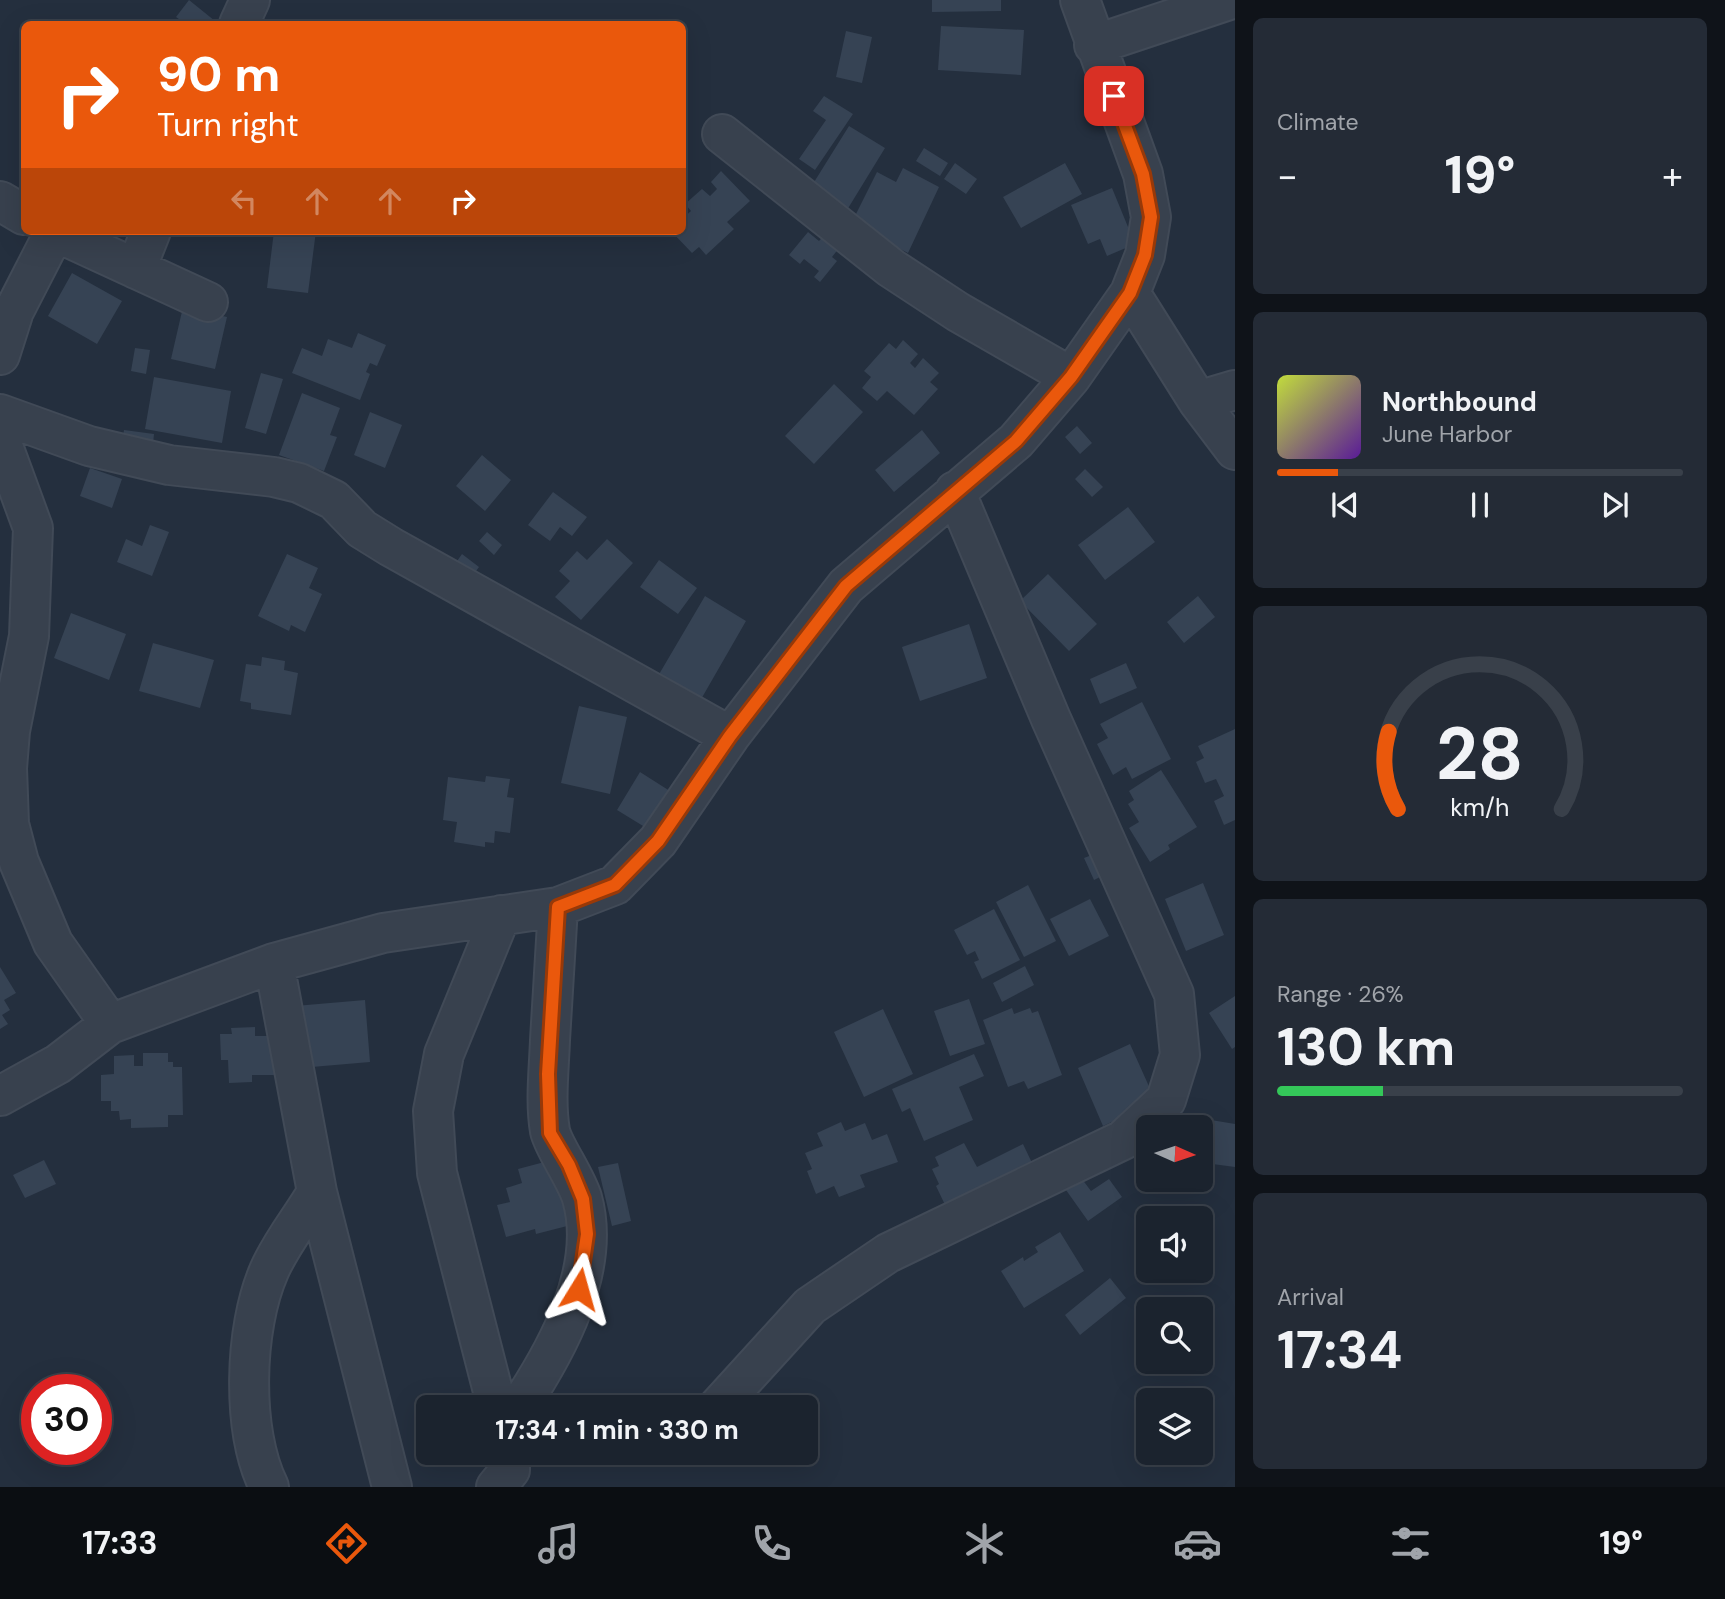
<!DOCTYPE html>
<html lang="en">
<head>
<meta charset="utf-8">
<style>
	:root { --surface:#1b232e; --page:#242b36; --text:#f1f3f6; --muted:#a0a4aa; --line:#39404a; --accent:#ea580c }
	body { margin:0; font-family:"DM Sans",sans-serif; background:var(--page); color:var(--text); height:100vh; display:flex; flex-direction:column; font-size:26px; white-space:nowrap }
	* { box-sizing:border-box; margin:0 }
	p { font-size:23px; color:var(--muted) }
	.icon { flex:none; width:38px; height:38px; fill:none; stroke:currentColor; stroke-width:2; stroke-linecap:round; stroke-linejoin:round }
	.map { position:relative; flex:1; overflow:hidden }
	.sheet { display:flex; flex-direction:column; gap:18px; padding:18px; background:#0f1319; width:490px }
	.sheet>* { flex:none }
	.guide { position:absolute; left:21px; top:21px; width:665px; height:214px; border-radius:10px; box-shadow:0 7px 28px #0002,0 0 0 2px var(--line); background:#ea580c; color:#fff; overflow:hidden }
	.needle { width:46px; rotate:93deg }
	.controls { position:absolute; left:1136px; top:1115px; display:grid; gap:14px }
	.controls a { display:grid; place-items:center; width:77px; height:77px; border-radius:10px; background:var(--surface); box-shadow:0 7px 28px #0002,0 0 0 2px var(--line); font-size:35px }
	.speed { position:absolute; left:21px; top:1374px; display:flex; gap:14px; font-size:35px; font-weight:700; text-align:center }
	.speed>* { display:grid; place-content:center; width:91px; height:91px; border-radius:50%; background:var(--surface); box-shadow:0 7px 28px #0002,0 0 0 2px var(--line); line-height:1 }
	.speed .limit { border:10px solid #d22; background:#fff; color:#111 }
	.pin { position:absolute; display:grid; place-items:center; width:60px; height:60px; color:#fff; margin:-30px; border-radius:14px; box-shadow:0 4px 10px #0006 }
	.me { position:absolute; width:77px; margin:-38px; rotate:8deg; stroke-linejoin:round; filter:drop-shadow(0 0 5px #0008) }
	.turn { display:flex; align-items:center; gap:24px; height:147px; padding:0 21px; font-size:32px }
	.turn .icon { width:91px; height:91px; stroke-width:2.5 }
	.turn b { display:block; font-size:49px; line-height:60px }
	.lanes { display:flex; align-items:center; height:66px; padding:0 21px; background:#0003; justify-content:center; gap:35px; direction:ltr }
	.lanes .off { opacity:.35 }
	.big { font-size:52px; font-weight:700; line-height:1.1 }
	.sheet .widget { flex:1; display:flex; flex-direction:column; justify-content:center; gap:10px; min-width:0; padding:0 24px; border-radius:10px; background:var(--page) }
	.sheet .dial { align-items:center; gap:0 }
	.dial svg { height:182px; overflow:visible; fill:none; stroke:var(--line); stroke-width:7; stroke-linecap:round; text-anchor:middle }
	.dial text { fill:var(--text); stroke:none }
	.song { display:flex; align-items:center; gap:21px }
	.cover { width:84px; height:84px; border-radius:10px; background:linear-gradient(135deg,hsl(70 70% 55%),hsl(270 70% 35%)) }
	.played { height:7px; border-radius:4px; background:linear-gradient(90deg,var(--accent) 15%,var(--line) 15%) }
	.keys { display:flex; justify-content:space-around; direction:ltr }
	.heat { display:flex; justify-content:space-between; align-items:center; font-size:38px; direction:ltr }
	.charge { height:10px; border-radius:5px; background:linear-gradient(90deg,#34c759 26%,var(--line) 0) }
	.trip { position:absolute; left:416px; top:1395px; width:402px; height:70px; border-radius:10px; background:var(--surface); box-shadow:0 7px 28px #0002,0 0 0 2px var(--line); font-weight:700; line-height:70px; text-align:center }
	.menu { display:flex; height:112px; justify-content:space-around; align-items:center; background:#0b0e12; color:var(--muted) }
	.menu .icon { width:49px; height:49px }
	.menu .on { color:var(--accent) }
	.menu b { font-size:32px; color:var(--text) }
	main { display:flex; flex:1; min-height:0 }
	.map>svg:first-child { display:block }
	.building { fill:#364354 }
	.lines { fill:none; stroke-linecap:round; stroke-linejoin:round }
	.minor-casing { stroke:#414a57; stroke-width:42 }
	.minor { stroke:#38414e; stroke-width:38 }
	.route-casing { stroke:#983908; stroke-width:18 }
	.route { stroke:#ea580c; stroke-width:12 }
</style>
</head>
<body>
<main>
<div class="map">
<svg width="1235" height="1487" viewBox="0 0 1235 1487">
	<rect width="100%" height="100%" fill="#242f3e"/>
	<path class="building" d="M189,0L215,21L212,24H186L176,17Z
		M932,0H1001V11L932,12Z
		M941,26L1024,30L1021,75L938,70Z
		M846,31L872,37L862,83L836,77Z
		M824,96L853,114L815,170L799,159L826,120L813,111Z
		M849,126L885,148L847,210L811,187Z
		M924,148L948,163L940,176L916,161Z
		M955,163L977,179L966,194L944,179Z
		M1065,163L1082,194L1021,228L1003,197Z
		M903,168L939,187L908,253L851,224L877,172L896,182Z
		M721,171L750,201L727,222L734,229L706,255L699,247L692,253L671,231H682V219L691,211L685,204L702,189L710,196L717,189L711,182Z
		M1112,188L1135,244L1107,256L1100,239L1088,244L1071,205Z
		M274,231H316L308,293L267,288Z
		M828,231L843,243L832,257L837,261L820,282L814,277L819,271L804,259L800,264L789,255L808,232L819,241Z
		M72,273L122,301L97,344L48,316Z
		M183,307L227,317L215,369L171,359Z
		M358,333L386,345L377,366L370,363L366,372L370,374L360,400L292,373L302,348L322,356L328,339L352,348Z
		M903,340L918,354L910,363L915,368L923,358L939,373L930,382L938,389L914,415L887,391L877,401L862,388L871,377L864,371L889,343L896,349Z
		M135,348L150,350L146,374L131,371Z
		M261,373L283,379L266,434L245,428Z
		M154,377L231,391L222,443L145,429Z
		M834,384L863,412L814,464L785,436Z
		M302,393L340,408L330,435L337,437L324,471L279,455Z
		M370,412L402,425L385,468L354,455Z
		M1077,426L1092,443L1080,454L1065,437Z
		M124,430L154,434L152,454L121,450Z
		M922,430L940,453L894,492L875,470Z
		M482,455L511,480L485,511L456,486Z
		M90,468L122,479L112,508L80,496Z
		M1085,469L1103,487L1092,497L1075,479Z
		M553,492L587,517L572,536L560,527L550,541L528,525Z
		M1128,507L1155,542L1105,580L1078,545Z
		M150,525L169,532L152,576L117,562L126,539L142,546Z
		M487,532L502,545L494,555L479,541Z
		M607,539L633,563L581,620L555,597L570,581L559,571L577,551L587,560Z
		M287,554L318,568L309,588L322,594L305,632L291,625L289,631L258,616Z
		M462,554L479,567L465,586L448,574Z
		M659,560L697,588L678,614L640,587Z
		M1048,574L1097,624L1069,651L1020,601Z
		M705,596L746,621L700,701L658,676Z
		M1198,596L1215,617L1184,643L1167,622Z
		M71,613L126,634L109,680L54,658Z
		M969,624L987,678L920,701L902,647Z
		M153,643L214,660L200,708L139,691Z
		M262,657L285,661L284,670L298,673L291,715L251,709V703L240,701L246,664L261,666Z
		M1126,663L1137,688L1100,704L1090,679Z
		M1142,702L1171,759L1132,779L1126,767L1113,775L1097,744L1108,738L1100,724Z
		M579,706L627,717L610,794L561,783Z
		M1235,729V820L1224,825L1214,801L1224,796L1216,779L1205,783L1196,762L1204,758L1198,746Z
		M1161,770L1197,827L1168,845L1170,849L1150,862L1129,828L1139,822L1128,804L1134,800L1129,791Z
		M640,772L684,800L661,837L617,810Z
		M486,776L510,779L507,797L514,798L510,833L495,831L494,843L485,842V847L454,842L457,822L443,820L448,777L485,782Z
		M1097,853L1106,874L1094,880L1084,858Z
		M1203,883L1224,935L1186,951L1165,899Z
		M1028,885L1056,941L1024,957L996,902Z
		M1090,899L1109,936L1069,956L1050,919Z
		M994,909L1020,960L982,979L974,962L979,960L975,951L967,955L954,930Z
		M1025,966L1034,985L1002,1002L993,983Z
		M0,967L16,993L4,1000L10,1010L2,1015L8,1024L0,1029Z
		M1235,996V1047L1232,1049L1209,1013Z
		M969,999L985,1044L950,1056L934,1011Z
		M365,1000L370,1062L300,1068L295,1006Z
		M1012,1008L1014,1014L1030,1008L1032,1013L1038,1011L1062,1075L1028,1089L1024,1081L1008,1087L983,1020Z
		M883,1009L913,1074L864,1097L834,1032Z
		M255,1027V1036H276L277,1075H252V1082L229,1083L228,1060H221L220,1034H232L231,1028Z
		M1130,1044L1156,1102L1103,1126L1078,1068Z
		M143,1053H168V1062H173V1067H182L183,1115H168V1127L131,1128V1119L120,1120L119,1111H111V1101H101V1075L114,1074V1056L134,1055V1066H143Z
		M974,1054L984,1076L959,1087L973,1120L924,1141L910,1108L902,1112L892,1089Z
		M1211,1120L1235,1124V1167L1205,1163Z
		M841,1122L845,1131L865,1123L872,1140L887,1134L898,1162L860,1175L865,1187L839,1197L834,1186L816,1194L807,1171L812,1169L805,1153L823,1146L817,1133Z
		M964,1143L977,1167L1023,1144L1033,1165L947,1209L936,1186L939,1184L932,1169L939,1166L935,1157Z
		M44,1160L56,1184L25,1198L13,1175Z
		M552,1160L571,1225L536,1234L535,1229L506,1237L497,1205L510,1202L506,1188L522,1183L518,1169Z
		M618,1163L631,1221L612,1226L598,1167Z
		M1082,1179L1091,1191L1109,1179L1122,1197L1088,1221L1066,1190Z
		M1060,1232L1084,1271L1024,1308L1001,1271L1023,1257L1024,1261L1038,1252L1035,1247Z
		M1110,1278L1126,1298L1080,1335L1065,1315Z"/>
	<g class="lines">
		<g class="minor-casing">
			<path id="minor" d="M239,24L250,0
				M1094,45L1229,0
				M722,134L891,268L958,312L1071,377
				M0,201L24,215
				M54,231L208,302
				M136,269L151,231
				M1130,293L1198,401L1235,450
				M0,355L14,311L55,231
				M1198,401L1235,390
				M0,414L89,446L169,465L274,477L299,483L334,500L362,529L391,547L730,736
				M0,438L33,528L29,636L10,731L7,768L9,824L19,862L53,943L110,1024
				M274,963L317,1192L392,1487
				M0,1096L58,1064L110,1024L274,963L383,933L558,907L615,885L658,841L730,736L846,586L1016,441L1071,377L1130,293L1145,255L1151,217L1143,174L1080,0
				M497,1407L437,1173L433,1111L444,1054L501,915
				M519,1407C557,1350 602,1269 582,1198C576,1178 553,1146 550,1131C545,1102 549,1069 550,1040C553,996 555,951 558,907
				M718,1407L810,1306L888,1253L1123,1140L1166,1100L1180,1055L1174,994L1051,719L955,491
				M269,1487C241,1431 244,1328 269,1271C281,1243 302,1218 317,1192
				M496,1487L510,1470V1452"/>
		</g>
		<use href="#minor" class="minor"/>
	</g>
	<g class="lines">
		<g class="route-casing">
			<path id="route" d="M579,1289L587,1234L583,1199L569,1165L550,1133L548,1074L558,907L615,885L658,841L730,736L846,586L1016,441L1071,377L1130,293L1145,255L1151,217L1143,174L1114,96"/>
		</g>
		<use href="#route" class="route"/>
	</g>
</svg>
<div class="controls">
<a><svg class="needle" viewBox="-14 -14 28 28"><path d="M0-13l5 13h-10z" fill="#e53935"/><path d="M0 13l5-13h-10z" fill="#a0a4aa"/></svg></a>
<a><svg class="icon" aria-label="sound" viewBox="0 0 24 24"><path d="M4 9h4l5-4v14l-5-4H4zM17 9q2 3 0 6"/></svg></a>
<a><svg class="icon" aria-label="search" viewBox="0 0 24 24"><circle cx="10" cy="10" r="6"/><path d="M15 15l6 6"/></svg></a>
<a><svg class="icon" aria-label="layers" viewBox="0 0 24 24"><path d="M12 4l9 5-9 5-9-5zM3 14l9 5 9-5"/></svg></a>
</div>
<div class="speed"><div class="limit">30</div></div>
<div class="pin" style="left:1114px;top:96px;background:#d93025"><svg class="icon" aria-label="arrive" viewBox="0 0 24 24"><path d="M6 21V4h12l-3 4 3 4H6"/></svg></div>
<svg class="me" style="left:579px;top:1289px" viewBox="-20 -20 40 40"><path d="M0-17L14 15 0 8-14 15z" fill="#ea580c" stroke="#fff" stroke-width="4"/></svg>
<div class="trip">17:34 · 1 min · 330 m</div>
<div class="guide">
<div class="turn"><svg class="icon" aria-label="right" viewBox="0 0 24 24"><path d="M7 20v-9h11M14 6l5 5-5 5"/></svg><div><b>90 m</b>Turn right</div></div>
<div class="lanes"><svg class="icon off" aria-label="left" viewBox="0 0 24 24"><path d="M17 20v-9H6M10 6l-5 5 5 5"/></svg><svg class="icon off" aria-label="ahead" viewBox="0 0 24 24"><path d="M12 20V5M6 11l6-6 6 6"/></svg><svg class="icon off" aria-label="ahead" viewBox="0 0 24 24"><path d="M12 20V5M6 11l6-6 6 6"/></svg><svg class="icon" aria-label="right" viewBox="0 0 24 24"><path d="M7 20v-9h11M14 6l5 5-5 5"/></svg></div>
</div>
</div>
<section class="sheet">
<div class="widget"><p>Climate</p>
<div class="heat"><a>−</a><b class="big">19°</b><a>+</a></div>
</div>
<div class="widget">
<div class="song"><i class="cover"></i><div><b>Northbound</b><p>June Harbor</p></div></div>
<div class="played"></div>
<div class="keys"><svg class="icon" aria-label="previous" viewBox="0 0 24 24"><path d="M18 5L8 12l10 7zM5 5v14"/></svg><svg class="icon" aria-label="pause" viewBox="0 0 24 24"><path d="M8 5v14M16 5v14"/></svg><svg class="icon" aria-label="next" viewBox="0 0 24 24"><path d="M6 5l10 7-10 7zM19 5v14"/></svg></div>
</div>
<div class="widget dial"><svg viewBox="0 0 100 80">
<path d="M14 69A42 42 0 1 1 86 69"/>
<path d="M14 69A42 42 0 0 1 10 35" stroke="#ea580c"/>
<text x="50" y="56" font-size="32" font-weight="700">28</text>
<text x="50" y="72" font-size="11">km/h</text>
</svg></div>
<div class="widget"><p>Range · 26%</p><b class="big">130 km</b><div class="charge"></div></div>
<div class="widget"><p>Arrival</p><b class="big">17:34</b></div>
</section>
</main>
<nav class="menu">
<b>17:33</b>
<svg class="icon on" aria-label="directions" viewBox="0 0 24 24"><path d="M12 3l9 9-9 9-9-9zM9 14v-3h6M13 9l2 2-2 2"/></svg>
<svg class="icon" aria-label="music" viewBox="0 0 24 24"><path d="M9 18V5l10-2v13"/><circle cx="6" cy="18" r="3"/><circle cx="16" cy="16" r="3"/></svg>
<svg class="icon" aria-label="phone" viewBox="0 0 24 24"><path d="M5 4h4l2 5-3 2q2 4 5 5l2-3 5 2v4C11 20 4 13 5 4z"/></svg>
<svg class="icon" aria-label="climate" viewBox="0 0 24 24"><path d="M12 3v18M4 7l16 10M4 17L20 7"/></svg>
<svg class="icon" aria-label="car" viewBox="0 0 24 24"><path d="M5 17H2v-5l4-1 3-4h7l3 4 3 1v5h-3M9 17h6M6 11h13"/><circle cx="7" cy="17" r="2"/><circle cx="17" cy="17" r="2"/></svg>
<svg class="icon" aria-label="filters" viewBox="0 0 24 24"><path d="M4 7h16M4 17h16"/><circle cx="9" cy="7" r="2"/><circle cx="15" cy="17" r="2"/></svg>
<b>19°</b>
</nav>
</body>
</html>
